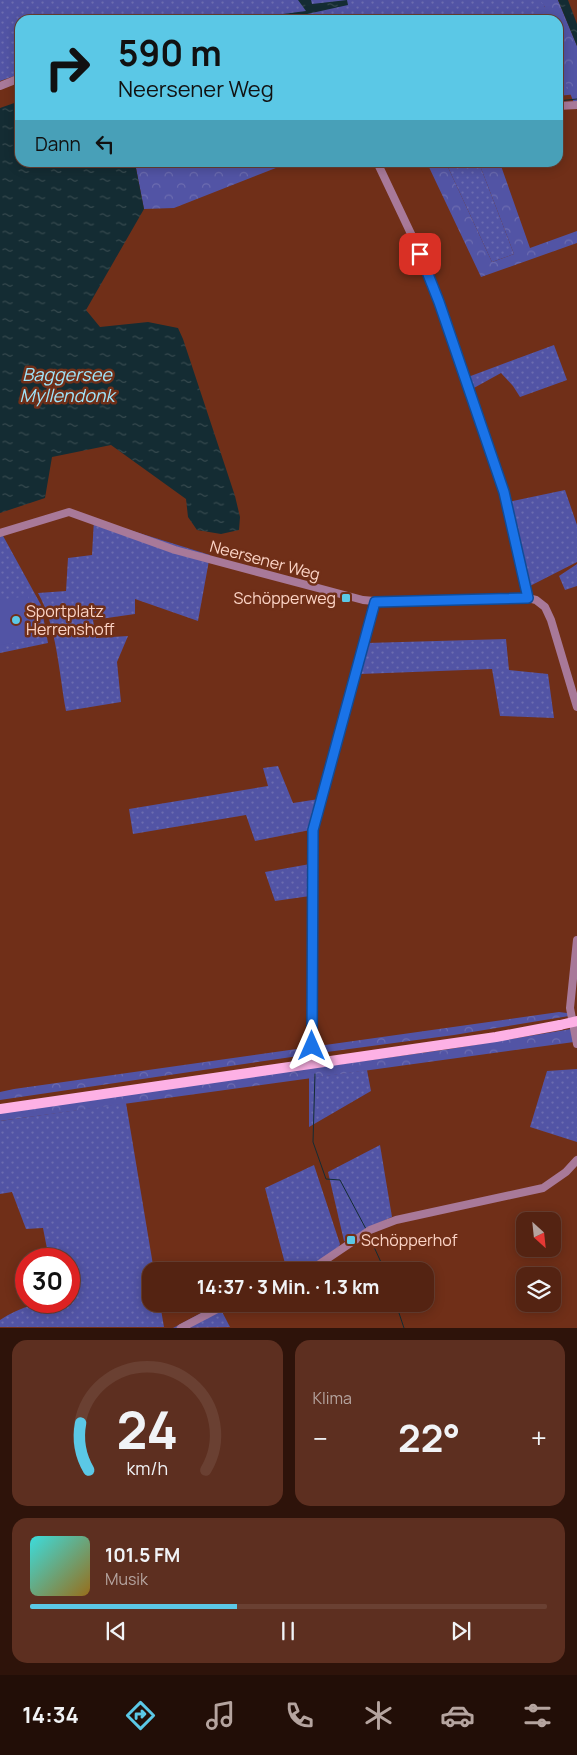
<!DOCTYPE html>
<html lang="de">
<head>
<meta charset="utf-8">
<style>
	:root { --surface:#542312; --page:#5d2f20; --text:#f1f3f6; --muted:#b5a49f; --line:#6a4032; --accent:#5bc8e6 }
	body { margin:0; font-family:Manrope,sans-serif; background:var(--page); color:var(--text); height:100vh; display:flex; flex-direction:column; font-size:19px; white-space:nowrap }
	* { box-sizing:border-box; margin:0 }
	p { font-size:16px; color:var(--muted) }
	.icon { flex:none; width:28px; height:28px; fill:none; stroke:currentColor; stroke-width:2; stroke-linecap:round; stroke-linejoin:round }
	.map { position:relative; height:1328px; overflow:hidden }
	.details { display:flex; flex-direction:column; gap:12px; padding:12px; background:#2e130a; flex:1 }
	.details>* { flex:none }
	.banner { position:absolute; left:15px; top:15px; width:548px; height:152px; border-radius:15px; box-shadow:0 2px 12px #0003,0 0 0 1px var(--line); background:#5bc8e6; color:#111; overflow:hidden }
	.needle { width:32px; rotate:153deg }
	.buttons { position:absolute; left:516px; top:1212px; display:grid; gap:10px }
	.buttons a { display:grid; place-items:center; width:45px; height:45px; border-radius:10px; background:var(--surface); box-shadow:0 2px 12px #0003,0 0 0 1px var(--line); font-size:25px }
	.speed { position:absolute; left:15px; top:1248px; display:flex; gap:10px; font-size:25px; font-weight:700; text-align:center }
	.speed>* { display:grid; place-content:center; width:65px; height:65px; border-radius:50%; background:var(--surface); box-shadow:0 2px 12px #0003,0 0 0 1px var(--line); line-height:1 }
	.speed .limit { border:8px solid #d22; background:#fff; color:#111 }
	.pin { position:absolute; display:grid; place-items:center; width:42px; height:42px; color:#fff; margin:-21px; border-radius:10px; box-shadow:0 2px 8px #0006 }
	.me { position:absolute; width:55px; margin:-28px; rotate:0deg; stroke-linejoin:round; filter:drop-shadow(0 0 4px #0008) }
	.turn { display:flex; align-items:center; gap:18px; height:105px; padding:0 20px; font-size:22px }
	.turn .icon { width:65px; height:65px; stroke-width:2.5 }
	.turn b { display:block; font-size:35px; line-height:42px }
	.then { display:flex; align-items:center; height:48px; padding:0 20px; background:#0003; gap:10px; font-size:19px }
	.big { font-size:38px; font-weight:700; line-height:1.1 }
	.details .widget { flex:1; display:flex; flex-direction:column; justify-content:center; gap:8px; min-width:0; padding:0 18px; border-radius:15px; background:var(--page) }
	.details .dial { align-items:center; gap:0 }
	.dial svg { height:130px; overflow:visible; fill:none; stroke:var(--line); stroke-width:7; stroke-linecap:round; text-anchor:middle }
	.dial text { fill:var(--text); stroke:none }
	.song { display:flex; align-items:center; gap:15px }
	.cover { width:60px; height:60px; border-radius:8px; background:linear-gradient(135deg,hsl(180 70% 55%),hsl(40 70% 35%)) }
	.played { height:5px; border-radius:2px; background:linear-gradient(90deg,var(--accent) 40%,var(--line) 40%) }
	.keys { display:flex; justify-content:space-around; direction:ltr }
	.heat { display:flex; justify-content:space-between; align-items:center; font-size:28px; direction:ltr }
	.details .tiles { flex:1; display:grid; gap:12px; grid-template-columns:1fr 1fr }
	.widget:last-child { grid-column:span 2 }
	.trip { position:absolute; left:142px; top:1262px; width:292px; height:50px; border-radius:15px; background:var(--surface); box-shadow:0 2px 12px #0003,0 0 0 1px var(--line); font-weight:700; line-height:50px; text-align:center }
	.dock { display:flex; height:80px; justify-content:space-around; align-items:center; background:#220e07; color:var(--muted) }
	.dock .icon { width:35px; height:35px }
	.dock .selected { color:var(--accent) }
	.dock b { font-size:22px; color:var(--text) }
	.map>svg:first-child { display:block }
	.grass { fill:url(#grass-dots) }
	.forest { fill:url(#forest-crowns) }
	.pitch { fill:#5254a5 }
	.water { fill:url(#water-ripples) }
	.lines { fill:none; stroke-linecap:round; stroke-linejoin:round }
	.stream { stroke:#142c33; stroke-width:1 }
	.minor { stroke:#a87999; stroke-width:8 }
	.major { stroke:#fdb1e5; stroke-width:10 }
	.major-bridge { stroke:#fdb1e5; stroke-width:10 }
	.route-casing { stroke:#114b97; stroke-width:12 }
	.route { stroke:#1a73e8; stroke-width:9 }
	.poi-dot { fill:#5bc8e6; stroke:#702f18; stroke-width:2 }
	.labels { text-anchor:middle; stroke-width:5; stroke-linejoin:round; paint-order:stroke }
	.street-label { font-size:16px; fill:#fcd4c6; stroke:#702f18 }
	.poi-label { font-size:16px; fill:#fcd4c6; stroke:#702f18; text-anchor:start }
	.water-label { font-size:18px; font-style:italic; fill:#9fe6fc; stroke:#702f18 }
</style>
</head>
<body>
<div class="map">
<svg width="577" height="1328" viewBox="0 0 577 1328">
	<defs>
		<pattern id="grass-dots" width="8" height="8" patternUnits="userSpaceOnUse" patternTransform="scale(1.25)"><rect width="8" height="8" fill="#5254a5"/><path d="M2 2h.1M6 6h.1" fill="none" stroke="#6c6cb0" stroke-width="1.8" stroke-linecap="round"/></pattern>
		<pattern id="forest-crowns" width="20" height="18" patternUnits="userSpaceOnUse" patternTransform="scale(1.25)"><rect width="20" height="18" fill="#5254a5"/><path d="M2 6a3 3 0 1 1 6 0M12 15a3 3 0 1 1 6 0" fill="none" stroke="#6c6cb0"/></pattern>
		<pattern id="water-ripples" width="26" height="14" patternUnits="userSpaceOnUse" patternTransform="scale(1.25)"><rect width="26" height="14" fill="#142c33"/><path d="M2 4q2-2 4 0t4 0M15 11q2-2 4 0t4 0" fill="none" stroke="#374a4f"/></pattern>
	</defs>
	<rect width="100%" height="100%" fill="#702f18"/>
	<path class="grass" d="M0,0H542L550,20H20V74L0,81Z
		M558,39L577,94L558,96Z
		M446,163H479L514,254L492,262Z
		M554,345L567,380L520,397L513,386L501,373L472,389L468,377Z
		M565,490L577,525V562L528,587L508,502Z
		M94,519L210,555L198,621L135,599V614L93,620L96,638L128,636L117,662L121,702L66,711C59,673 57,627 38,593L66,591L68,558L92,555Z
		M2,534L41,605L48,643L0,653V535Z
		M577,564V586L565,590L559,576Z
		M506,639L509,670L548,674L554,718L500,716L492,669L360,674L367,643Z
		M278,766L293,803L319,799L310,830L255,841L246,815L133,834L129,809L268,786L263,768Z
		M310,864V896L275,901L265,872Z
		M577,1069V1142L530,1127L547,1071Z
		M367,1070L371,1091L309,1127V1078Z
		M126,1103L154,1271H151V1304H160L164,1327H0V1320C20,1306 44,1301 69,1301V1259H49L43,1228L26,1229L12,1192L0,1194V1121Z
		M380,1145L392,1217L370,1227L348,1242L344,1241L328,1172Z
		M314,1165L340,1244C334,1263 305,1271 287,1271L265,1188Z
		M218,1304L230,1327L173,1328Z"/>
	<path class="forest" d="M540,0H558L577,46V103H574L558,64V20H539L536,13L545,7Z
		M271,162L281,166L174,208L144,209L135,163Z
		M427,163H446L492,262L514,254L479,163H500L530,248L577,231V243L481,277Z
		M559,1012L567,1013L569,1016L454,1035L312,1054L0,1100V1092L14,1089Z
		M571,1029L574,1042L0,1121V1111L450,1049Z"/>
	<path class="pitch" d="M28,596L35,639L0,645V600Z"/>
	<path class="water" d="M298,0H311L312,4L347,0L348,5L280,20L283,14L306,11Z
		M558,0H568L577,24V46Z
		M20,101V162L135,163L144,209L86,310L100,327L148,322L178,328L183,339L235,496L240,517L239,530L221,534L197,530L188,517L186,499L111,445L52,457L45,498L0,513V108Z"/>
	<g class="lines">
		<path class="stream" d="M558,101L577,99
			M315,1074L313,1142L326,1179L340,1180L366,1229
			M369,1236L385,1271
			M396,1304L404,1328"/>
		<path class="minor" d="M0,86L20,78
			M558,106L577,105
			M377,162L413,238L439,302L504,492L528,598
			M0,533L69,512L175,550L363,600L386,602L528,598L536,600L545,607L551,620L577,707
			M577,940L570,1008L577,1044
			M312,1046L313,830L375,602
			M309,1271L370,1230L396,1220L543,1188L566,1172L577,1160
			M181,1328L227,1304"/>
		<path class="major" d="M0,1109L496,1037L560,1025"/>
		<path class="major-bridge" d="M560,1025L577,1021"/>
	</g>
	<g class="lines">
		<g class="route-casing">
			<path id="route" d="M312,1046L313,830L375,602L528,598L504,492L439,302L420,254"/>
		</g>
		<use href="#route" class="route"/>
	</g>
	<g class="poi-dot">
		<rect x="341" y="593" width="10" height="10" rx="2.5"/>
		<circle cx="16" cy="620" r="5"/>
		<rect x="346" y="1235" width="10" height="10" rx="2.5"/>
	</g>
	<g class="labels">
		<g class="street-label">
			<text transform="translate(265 560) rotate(15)" y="6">Neersener Weg</text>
		</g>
		<g class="poi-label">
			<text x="336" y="604" text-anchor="end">Schöpperweg</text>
			<text x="26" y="617">Sportplatz<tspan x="26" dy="18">Herrenshoff</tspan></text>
			<text x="361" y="1246">Schöpperhof</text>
		</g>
		<g class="water-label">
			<text x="67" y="381">Baggersee<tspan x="67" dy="21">Myllendonk</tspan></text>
		</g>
	</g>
</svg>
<div class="buttons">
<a><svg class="needle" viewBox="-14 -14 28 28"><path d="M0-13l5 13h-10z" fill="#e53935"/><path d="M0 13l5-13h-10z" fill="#b5a49f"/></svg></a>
<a><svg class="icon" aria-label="layers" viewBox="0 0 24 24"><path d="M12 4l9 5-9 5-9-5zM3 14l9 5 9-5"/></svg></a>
</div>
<div class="speed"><div class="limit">30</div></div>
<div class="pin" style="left:420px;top:254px;background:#d93025"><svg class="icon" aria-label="arrive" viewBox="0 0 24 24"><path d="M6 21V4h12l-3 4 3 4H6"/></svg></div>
<svg class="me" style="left:312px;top:1046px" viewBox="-20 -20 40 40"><path d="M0-17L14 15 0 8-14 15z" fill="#1a73e8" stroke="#fff" stroke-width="4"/></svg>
<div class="trip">14:37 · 3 Min. · 1.3 km</div>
<div class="banner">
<div class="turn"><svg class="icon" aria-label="right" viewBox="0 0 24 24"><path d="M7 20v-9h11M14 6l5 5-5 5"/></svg><div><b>590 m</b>Neersener Weg</div></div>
<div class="then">Dann<svg class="icon" aria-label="left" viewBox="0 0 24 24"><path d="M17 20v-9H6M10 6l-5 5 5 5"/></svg></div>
</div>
</div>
<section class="details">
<div class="tiles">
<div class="widget dial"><svg viewBox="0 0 100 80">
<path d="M14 69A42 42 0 1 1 86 69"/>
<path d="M14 69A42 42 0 0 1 9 40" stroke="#5bc8e6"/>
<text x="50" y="56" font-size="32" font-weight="700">24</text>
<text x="50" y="72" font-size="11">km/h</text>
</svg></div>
<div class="widget"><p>Klima</p>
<div class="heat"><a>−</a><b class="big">22°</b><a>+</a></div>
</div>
<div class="widget">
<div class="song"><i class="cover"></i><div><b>101.5 FM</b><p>Musik</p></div></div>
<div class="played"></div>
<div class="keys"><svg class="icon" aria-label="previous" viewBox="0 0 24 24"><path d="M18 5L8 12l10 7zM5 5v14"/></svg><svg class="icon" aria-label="pause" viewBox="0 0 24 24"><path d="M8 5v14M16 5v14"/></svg><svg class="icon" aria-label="next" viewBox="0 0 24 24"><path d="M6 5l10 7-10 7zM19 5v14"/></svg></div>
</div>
</div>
</section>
<nav class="dock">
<b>14:34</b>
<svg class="icon selected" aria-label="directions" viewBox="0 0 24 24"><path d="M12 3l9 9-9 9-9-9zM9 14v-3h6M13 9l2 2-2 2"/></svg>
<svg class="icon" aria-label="music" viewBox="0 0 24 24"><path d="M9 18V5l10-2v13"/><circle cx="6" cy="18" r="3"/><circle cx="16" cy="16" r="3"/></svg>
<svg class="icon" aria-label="phone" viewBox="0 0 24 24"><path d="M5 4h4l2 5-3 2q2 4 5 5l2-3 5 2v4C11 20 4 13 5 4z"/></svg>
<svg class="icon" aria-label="climate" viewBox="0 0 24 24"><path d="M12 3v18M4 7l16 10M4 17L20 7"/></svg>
<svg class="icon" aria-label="car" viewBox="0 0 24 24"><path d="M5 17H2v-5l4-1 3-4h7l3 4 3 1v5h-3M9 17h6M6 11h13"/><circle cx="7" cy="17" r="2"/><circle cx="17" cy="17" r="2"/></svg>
<svg class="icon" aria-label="filters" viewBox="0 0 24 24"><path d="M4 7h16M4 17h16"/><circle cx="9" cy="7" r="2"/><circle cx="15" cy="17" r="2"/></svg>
</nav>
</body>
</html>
